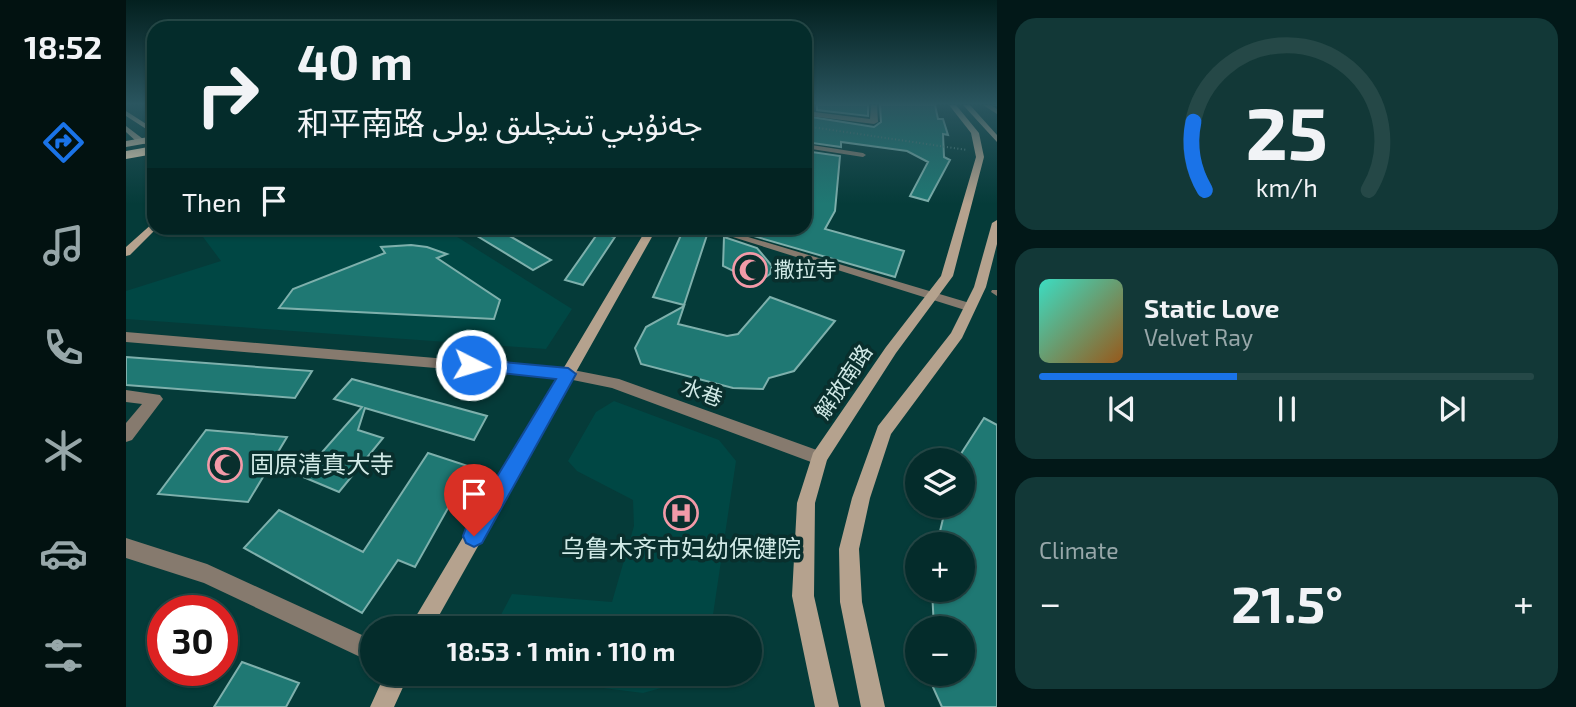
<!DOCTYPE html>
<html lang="en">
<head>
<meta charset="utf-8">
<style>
	:root { --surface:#042c2b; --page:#123837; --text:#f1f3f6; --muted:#97a7a9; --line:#254847; --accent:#1a73e8 }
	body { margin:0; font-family:"Exo 2","Noto Sans Arabic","Noto Sans SC",sans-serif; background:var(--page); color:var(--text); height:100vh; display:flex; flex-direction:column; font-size:26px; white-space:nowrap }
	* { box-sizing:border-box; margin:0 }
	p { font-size:23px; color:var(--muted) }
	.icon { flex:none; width:38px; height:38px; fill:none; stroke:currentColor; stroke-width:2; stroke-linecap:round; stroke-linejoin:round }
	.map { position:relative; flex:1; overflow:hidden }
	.sheet { display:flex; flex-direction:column; gap:18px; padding:18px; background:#021818; width:579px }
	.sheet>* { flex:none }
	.top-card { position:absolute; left:21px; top:21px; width:665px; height:214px; border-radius:21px; box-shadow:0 2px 5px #0004,0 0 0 2px var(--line); background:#042c2b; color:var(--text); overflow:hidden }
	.buttons { position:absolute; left:779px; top:448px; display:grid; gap:14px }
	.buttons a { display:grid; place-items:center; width:70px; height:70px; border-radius:50%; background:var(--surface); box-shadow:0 2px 5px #0004,0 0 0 2px var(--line); font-size:35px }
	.speed { position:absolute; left:21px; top:595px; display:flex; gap:14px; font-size:35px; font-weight:700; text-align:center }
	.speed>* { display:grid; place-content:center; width:91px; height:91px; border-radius:50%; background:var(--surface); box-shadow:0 2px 5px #0004,0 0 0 2px var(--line); line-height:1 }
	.speed .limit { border:10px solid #d22; background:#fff; color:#111 }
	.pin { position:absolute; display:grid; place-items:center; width:60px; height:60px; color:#fff; margin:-72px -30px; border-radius:50% 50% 50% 0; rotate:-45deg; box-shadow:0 0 7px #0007 }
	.pin .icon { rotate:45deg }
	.me { position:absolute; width:77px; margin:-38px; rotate:95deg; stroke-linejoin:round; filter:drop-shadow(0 0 5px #0008) }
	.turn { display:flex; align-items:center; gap:24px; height:147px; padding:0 35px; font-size:32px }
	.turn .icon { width:91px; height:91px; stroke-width:2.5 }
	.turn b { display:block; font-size:49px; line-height:60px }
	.then { display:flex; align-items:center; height:66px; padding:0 35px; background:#0003; gap:14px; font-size:26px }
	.big { font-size:52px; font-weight:700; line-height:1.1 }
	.sheet .tile { flex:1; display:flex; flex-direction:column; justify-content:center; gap:10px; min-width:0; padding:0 24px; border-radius:21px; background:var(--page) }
	.sheet .dial { align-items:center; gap:0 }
	.dial svg { height:182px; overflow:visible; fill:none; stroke:var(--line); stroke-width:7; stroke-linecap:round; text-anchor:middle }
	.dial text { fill:var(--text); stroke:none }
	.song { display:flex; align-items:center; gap:21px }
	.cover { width:84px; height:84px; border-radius:10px; background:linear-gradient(135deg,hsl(170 70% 55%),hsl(30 70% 35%)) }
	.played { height:7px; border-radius:4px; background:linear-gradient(90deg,var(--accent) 40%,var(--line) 40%) }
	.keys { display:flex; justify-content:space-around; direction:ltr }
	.heat { display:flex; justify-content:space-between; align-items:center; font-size:38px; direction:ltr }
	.trip { position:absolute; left:234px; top:616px; width:402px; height:70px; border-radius:35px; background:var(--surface); box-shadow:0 2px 5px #0004,0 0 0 2px var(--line); font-weight:700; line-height:70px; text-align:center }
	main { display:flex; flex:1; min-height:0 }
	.tabs { display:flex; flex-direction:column; width:126px; justify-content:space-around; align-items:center; background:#021211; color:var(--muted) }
	.tabs .icon { width:49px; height:49px }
	.tabs .active { color:var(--accent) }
	.tabs b { font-size:32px; color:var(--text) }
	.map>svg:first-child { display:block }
	.built { fill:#004744 }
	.building { fill:#1f7873; stroke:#7eb0ac; stroke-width:2 }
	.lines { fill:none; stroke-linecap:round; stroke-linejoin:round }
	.path { stroke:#56807e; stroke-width:2; stroke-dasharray:1 2.5; stroke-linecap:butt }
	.lane { fill:#867a6e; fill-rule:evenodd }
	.street { fill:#867a6e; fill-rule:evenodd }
	.secondary { fill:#b5a28e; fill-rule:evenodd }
	.primary { fill:#d9c1a7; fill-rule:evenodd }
	.highway { fill:#faddbd; fill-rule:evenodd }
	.route { fill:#1a73e8; stroke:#114b97; stroke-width:2 }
	.labels { text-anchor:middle; stroke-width:7; stroke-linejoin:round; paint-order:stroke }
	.poi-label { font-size:21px; fill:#d0e9e6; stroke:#092f2d; text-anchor:start }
	.street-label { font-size:21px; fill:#d0e9e6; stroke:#092f2d }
	.near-poi-label { font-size:24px; fill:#d0e9e6; stroke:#092f2d; text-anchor:start }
</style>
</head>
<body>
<main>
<nav class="tabs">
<b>18:52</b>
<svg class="icon active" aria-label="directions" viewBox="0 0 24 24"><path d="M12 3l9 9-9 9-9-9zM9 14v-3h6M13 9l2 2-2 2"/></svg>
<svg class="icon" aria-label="music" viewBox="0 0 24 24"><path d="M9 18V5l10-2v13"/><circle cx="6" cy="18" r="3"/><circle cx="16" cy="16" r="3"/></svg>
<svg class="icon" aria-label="phone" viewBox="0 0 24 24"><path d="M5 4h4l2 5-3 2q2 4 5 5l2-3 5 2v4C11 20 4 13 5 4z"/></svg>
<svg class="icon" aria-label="climate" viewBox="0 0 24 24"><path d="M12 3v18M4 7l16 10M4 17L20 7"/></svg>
<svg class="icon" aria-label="car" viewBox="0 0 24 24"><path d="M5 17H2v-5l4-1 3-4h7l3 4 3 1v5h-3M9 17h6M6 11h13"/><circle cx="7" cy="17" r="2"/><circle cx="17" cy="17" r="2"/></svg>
<svg class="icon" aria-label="filters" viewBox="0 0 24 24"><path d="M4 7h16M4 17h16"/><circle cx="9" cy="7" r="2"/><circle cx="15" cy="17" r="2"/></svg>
</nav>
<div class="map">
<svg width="871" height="707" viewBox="0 0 871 707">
	<rect width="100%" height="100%" fill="#053b39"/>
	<path class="built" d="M107,228H317L446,309L420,349L0,319V291L95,261L77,237Z
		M488,401L593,440L610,461L585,628H368L386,594L486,602L508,526L507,500L451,471L442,461L470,412Z
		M367,674H567L564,680L517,693Z"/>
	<path class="building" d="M691,105H742V116L691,110Z
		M754,105H809L812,119H817L822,135L817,134L818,157L824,160L802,201L784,196L802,162L781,151L715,142V147L679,142V116L748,127L755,122Z
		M679,151L714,156L709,211L699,229L778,251L769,277L600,228H615L618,231V228H679Z
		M338,228H370L425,260L407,270Z
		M582,232L558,305L527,297L555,235Z
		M472,233L489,237L457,285L439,280Z
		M598,237L631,248L646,266L644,274L632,283L597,266Z
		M285,245L301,247L321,254L311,258L374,300L368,319L153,308L167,289L259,253L255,247Z
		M644,297L709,321L668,371L643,378L637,389L607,388L515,364L509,348L520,327L558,306L552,324L601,336L612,334Z
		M0,357L186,371L169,398L0,385Z
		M226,379L361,416L348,440L239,408L232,430L257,438L213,492L175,476L236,407L208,399Z
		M858,418L871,425V707H816L801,674H836V628H808L806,590H836V544H811L820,506H836V460H831Z
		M80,430L161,437L122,502L32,494Z
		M302,453L345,467L289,567L272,560L236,613L118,548L153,510L237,552Z
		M116,662L173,683L160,707H88Z"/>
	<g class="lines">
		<path class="path" d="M679,126L841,150"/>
		<path class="lane" d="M867,105H871V106H867Z
			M679,144L737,153L740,155L737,157L679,148Z
			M866,290H871V296L865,292Z"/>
		<path class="street" d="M682,105H688V112L744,119L745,105H751L752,122L748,124L684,116L680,114Z
			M857,105H865L871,109V114Z
			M578,228H592L847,304L849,307L847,310H839Z
			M0,332L442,369L493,379L699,453L702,458L699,463L693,465L486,388L442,379L0,342Z
			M0,390L34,395L37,399L6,440L0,442V423L16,404L0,402Z
			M0,538L81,564L247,640V663L78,583L0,558Z"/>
		<path class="secondary" d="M823,105H830L853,133L858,157L827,276L770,353L701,460L689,503L688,596L713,707H689L666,596L671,503L687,453L760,347L815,276L850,157L845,133Z
			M837,105H844L871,135V142Z
			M0,111L28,129V134L0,116Z
			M0,126L17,139L28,141V145L12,143L0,132Z
			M871,220V244L860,287L836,338L765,434L744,498L733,549L736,602L759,707H735L714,602L713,549L726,498L752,426L825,333L848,287L866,223Z
			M28,222V228H31L4,255L0,256V247Z
			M521,228H531L306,628H283Z
			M259,674H283L268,707H244Z"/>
		<path class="primary" d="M28,136V142L0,147V141Z"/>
		<path class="highway" d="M28,146V154L0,159V151Z"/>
	</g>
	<linearGradient id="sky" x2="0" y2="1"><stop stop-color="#03201f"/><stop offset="0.51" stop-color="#2a555f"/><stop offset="1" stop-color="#2a555f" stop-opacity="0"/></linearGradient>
	<rect width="871" height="204" fill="url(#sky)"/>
	<path class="route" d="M345,359L442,368L450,374L356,543L348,547L340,543L337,536L340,528L430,379L340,369L337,365Z"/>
	<defs>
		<g id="mosque-ring" transform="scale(1.75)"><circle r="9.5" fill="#092f2d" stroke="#f39aa8" stroke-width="1.5"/><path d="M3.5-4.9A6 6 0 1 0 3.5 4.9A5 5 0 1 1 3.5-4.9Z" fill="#f39aa8"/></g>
		<g id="hospital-ring" transform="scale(1.75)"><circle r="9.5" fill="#092f2d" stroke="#f39aa8" stroke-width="1.5"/><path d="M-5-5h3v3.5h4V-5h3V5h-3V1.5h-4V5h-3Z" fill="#f39aa8"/></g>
	</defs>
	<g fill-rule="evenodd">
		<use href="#mosque-ring" x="624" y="270"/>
		<use href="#mosque-ring" x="99" y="465"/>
		<use href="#hospital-ring" x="555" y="513"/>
	</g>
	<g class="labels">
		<g class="poi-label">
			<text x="648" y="277">撒拉寺</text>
		</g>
		<g class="street-label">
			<text transform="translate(718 382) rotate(-56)" y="7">解放南路</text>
			<text transform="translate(576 393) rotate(20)" y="7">水巷</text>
		</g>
		<g class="near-poi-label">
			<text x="124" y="473">固原清真大寺</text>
			<text x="555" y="557" text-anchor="middle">乌鲁木齐市妇幼保健院</text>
		</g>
	</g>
</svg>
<div class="buttons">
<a><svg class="icon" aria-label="layers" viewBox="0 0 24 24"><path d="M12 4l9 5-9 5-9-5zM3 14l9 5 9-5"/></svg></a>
<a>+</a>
<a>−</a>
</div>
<div class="speed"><div class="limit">30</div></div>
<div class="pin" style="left:348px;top:536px;background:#d93025"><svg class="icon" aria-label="arrive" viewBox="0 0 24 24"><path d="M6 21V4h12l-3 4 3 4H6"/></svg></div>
<svg class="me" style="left:345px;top:365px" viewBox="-20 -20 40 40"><circle r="17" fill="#1a73e8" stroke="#fff" stroke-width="3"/><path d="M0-11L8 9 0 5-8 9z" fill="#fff"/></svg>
<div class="trip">18:53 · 1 min · 110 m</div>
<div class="top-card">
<div class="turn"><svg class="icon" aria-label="right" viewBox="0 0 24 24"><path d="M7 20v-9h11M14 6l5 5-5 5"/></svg><div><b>40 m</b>和平南路 جەنۇبىي تىنچلىق يولى</div></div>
<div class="then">Then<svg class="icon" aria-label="arrive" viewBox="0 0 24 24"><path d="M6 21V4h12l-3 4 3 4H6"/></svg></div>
</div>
</div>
<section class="sheet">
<div class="tile dial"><svg viewBox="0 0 100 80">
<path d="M14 69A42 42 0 1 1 86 69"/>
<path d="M14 69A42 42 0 0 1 9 39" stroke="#1a73e8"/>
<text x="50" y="56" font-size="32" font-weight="700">25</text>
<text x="50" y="72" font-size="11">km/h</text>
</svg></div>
<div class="tile">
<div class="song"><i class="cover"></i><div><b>Static Love</b><p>Velvet Ray</p></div></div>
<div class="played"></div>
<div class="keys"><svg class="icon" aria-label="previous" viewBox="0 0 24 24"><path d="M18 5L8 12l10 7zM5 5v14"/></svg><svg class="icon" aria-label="pause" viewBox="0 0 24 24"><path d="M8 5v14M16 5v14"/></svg><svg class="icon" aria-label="next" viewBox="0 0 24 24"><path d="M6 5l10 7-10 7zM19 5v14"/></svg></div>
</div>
<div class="tile"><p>Climate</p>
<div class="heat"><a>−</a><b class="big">21.5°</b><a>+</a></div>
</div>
</section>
</main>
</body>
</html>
